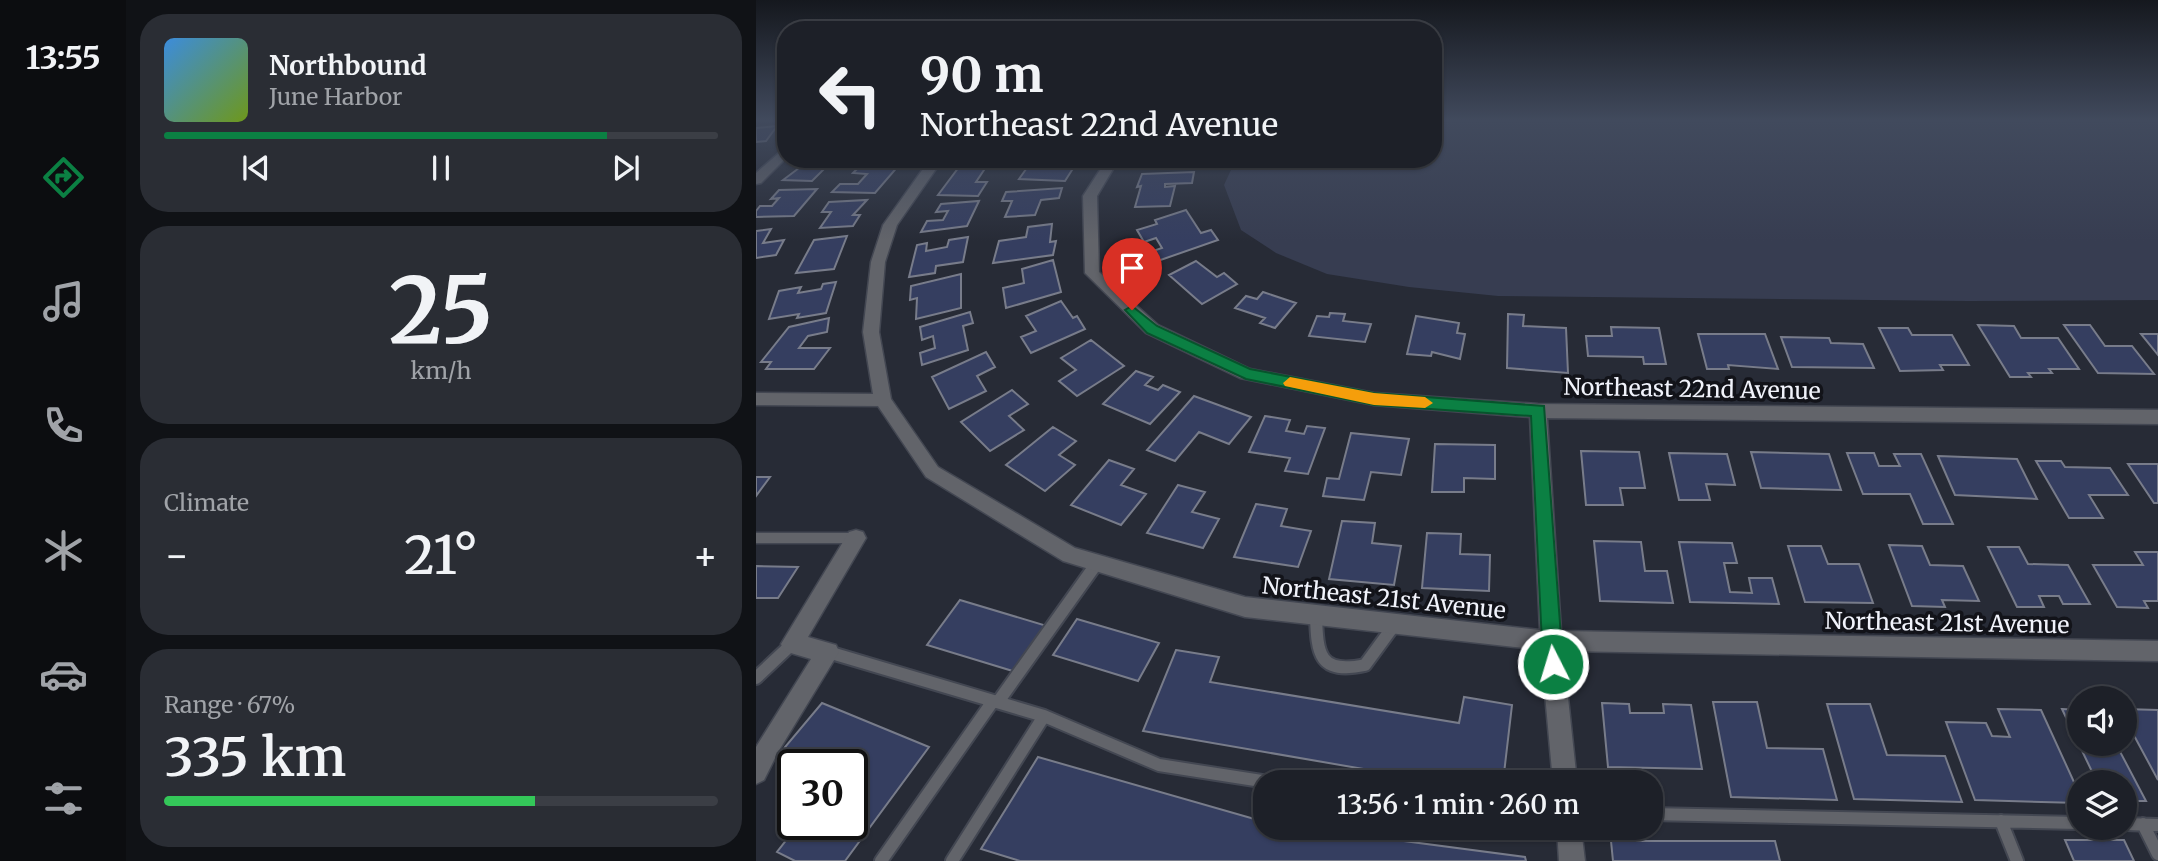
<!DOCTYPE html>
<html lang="en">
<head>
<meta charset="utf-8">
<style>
	:root { --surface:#1d2028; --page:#2a2d34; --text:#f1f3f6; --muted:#a0a3a8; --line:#3b3e45; --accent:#0b8043 }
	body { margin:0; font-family:Merriweather,serif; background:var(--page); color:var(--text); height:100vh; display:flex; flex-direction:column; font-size:26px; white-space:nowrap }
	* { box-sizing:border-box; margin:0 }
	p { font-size:23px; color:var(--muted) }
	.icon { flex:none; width:38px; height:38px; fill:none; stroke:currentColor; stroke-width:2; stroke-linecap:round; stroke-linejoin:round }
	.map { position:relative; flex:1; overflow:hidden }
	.details { display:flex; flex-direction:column; gap:14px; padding:14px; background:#101216; width:630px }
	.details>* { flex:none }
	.guide { position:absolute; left:21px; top:21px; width:665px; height:147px; border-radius:28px; box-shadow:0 2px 5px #0004,0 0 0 2px var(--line); background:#1d2028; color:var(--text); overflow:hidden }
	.buttons { position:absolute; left:1311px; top:686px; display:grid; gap:14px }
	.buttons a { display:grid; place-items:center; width:70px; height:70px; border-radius:50%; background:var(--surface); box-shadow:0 2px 5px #0004,0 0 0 2px var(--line); font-size:35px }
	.speed { position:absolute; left:21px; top:749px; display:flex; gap:14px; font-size:35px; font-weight:700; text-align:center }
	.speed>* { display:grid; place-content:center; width:91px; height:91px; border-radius:50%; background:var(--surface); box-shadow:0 2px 5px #0004,0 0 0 2px var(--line); line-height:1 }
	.speed .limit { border:4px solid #111; border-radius:10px; background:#fff; color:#111 }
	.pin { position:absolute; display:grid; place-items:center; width:60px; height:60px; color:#fff; margin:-72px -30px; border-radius:50% 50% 50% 0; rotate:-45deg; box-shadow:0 0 7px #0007 }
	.pin .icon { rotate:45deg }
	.me { position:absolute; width:77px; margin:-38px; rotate:355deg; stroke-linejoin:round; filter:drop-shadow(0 0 5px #0008) }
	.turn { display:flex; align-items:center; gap:24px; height:147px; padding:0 28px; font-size:32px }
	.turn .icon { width:91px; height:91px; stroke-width:2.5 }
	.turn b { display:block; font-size:49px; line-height:60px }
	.big { font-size:52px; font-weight:600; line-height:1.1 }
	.details .card { flex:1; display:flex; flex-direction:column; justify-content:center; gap:10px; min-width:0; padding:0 24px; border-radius:28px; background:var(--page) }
	.details .dial { align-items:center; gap:0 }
	.dial b { font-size:91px; line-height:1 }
	.song { display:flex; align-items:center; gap:21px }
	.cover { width:84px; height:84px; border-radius:10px; background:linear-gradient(135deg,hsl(210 70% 55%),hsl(80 70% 35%)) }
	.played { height:7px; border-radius:4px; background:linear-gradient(90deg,var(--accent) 80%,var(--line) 80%) }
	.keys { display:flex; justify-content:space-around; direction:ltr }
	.heat { display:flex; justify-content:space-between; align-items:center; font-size:38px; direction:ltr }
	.charge { height:10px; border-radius:5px; background:linear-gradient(90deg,#34c759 67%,var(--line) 0) }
	.trip { position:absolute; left:497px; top:770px; width:410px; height:70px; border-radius:28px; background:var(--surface); box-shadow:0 2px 5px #0004,0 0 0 2px var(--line); font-weight:600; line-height:70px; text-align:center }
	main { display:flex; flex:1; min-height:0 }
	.menu { display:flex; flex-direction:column; width:126px; justify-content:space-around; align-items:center; background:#0c0d10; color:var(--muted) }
	.menu .icon { width:49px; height:49px }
	.menu .active { color:var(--accent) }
	.menu b { font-size:32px; color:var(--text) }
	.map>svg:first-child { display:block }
	.green { fill:#373d51 }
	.building { fill:#353e60; stroke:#787c8a; stroke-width:2 }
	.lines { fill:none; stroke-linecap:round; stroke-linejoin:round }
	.service-far1-casing { stroke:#434752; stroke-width:13 }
	.service-casing { stroke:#434752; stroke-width:16 }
	.minor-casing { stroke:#434752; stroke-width:3 }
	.service-far1 { stroke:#62646a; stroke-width:10 }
	.service { stroke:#62646a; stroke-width:12 }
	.minor { fill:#62646a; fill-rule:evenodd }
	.route { fill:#0b8043; stroke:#07532c; stroke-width:2 }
	.slow { fill:#f59e0b }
	.labels { text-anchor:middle; stroke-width:7; stroke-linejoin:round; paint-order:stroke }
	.street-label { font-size:23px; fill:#f1f3fb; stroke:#121319 }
</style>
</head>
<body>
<main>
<nav class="menu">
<b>13:55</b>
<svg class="icon active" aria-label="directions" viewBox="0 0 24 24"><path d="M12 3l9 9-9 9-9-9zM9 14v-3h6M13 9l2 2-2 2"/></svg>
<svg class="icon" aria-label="music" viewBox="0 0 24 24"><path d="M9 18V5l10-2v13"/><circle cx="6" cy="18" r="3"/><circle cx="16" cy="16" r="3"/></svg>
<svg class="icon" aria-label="phone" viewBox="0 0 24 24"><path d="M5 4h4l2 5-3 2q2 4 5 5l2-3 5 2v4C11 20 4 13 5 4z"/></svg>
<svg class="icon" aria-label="climate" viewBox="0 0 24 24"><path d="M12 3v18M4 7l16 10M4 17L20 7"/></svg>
<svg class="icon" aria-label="car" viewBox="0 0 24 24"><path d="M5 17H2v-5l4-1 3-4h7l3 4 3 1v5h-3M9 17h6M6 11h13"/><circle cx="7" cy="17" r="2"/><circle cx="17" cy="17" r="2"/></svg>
<svg class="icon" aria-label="filters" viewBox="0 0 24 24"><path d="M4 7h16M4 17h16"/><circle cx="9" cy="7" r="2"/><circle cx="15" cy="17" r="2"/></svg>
</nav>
<section class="details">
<div class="card">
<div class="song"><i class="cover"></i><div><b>Northbound</b><p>June Harbor</p></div></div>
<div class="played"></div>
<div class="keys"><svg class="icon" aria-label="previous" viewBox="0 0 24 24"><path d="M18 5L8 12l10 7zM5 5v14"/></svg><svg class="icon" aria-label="pause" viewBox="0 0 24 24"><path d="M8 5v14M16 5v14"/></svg><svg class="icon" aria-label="next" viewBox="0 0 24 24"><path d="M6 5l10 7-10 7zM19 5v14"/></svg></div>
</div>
<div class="card dial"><b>25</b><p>km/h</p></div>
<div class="card"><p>Climate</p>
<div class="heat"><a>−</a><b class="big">21°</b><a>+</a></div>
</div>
<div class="card"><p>Range · 67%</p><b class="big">335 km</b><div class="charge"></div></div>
</section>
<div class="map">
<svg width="1402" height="861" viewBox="0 0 1402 861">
	<rect width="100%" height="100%" fill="#272b36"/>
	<path class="green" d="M677,121H1402V300L1212,301L742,296L653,287L571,274L520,253L485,230L468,185L480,159H677Z"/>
	<path class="building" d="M21,126L10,141L0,142V128Z
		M48,159H71L67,163H74L56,181L27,180L51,162H46Z
		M296,159H323L309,181L263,179L273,165L292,166Z
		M385,159H422L417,166L383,162Z
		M107,163L144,164L119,193L76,192L84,184H102L111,174L97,173Z
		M203,167H230L220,182H231L222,196L182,195Z
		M438,172L436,183L409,184V187L419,186L414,206L379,207L385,186L381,187L386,174Z
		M306,188L303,198L285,200L279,215L249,217L256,201H246L250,192Z
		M61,189L38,216L0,217V211L4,206H16L23,198L15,199L23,190Z
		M111,200L97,215H104L97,226L64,228L75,212H66L73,202Z
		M223,201L211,226L165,232L171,221L187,220L192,211L180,212L185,204Z
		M430,210L445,233L455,230L462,240L393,264L388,254L406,248L400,238L388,242L381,230L401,224L399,220Z
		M296,224L294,242L300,241L297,255L237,263L243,241L270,237L272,227Z
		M15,229L7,243L28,240L20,255L0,258V231Z
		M91,236L78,269L40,273L58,240Z
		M212,237L207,262L180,266L179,273L153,277L161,245L171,243L170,251L191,247L193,240Z
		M297,260L305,292L250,308L247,288L268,283L266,269Z
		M440,261L461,277L468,273L481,284L446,304L413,275Z
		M205,274V308L160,319L161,298L154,300L155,286Z
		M80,282L70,313L41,318L43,314L13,319L23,291L45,287L42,293L65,289L67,284Z
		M507,292L540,303L519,328L504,323L509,318L479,308L490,296L501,299Z
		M305,301L317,318L321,316L329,329L275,353L265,337L280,331L270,316Z
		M214,312L217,323L207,326L212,350L166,365L164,353L179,348L177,336L166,340L164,327Z
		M574,313L589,314L587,321L615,324L609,342L553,336L561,316L573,317Z
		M752,314L768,315L767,326L810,328L812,373L751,368Z
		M660,316L703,323L701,333L709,334L704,359L676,352L675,356L651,354Z
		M73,318L71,332L52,336L43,348H74L58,369H10L15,362H5L33,327Z
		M1222,325L1258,326L1265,338H1302L1323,369H1293L1296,373H1272L1275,377H1254Z
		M1308,325H1334L1349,346H1376L1398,374L1342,373Z
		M855,327L903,328L910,364H888L887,357L832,356L830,336H856Z
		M1123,328H1152L1156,335H1196L1213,365H1184L1187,370L1144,371Z
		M942,334H1009L1022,369L972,365L973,369H951Z
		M1385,334H1402V355Z
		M1025,337L1073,338L1075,343L1107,344L1118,368L1036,367Z
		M335,340L368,366L321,396L303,381L320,370L305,358Z
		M230,352L239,367L221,376L230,391L193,409L176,377Z
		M380,371L397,377L389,385L402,390L407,385L424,392L394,424L347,404Z
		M256,390L272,404L253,416L268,430L234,451L205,422Z
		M438,396L495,417L473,444L443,432L419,461L391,450Z
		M509,416L534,420L530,431L548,434L551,426L569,428L552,474L529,471L534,458L493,452Z
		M297,427L320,441L303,455L319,465L289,491L250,465Z
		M595,433L653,439L645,475L615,472L608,500L567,496L571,478L583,479Z
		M679,444L739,445V479L708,478V492H676Z
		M825,451L883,452L889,488H864L867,505H830Z
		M995,452L1073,454L1085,490L1005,488Z
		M913,453L971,454L979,485L950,484L954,500H923Z
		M1091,453H1118L1123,466H1144L1138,454H1165L1197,524H1167L1154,494H1107Z
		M1182,456L1261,459L1281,499L1199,495Z
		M353,460L378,469L365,485L390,494L365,525L315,505Z
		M1280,461H1305L1309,467L1354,468L1372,495H1333L1347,518H1313Z
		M1372,464H1402V503H1398Z
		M0,477H14L0,496Z
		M422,485L449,492L436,512L463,519L447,548L391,533Z
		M500,504L531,509L525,526L555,531L542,567L478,557Z
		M586,521L619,523L616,543L645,546L638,585L573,579Z
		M671,533L705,534L704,554L734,555L733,591L666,588Z
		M838,541L885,542L889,571H911L917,603L844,601Z
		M923,542L976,543L981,563H968L974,592L996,593L993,578H1016L1023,604L934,602Z
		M1133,545L1166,546L1174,565L1207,566L1223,601L1186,600L1189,607L1156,606Z
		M1032,546H1065L1072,564H1103L1117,603L1049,602Z
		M1232,547H1263L1272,564L1312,565L1334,604H1307L1303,596H1283L1288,607H1261Z
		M1379,552H1402V601H1388L1392,608L1361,607L1337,565H1387Z
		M0,566L42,567L22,598H0Z
		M204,600L291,626L260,672L171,645Z
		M321,619L403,643L382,681L297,655Z
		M420,650L463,657L454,682L703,723L708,697L756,705L747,782H683L387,731Z
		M957,702H1001L1011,748L1067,749L1081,800L975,797Z
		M66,703L173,747L89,861H39L21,852L43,824H96V765H71L29,747Z
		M846,703L873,704L874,713H908L907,704L935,705L946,769L852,767Z
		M1071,704H1114L1131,755L1189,756L1206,802L1098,799Z
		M1242,709L1285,710L1323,793V803L1219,800L1190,722L1230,723L1236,736L1254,737Z
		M1306,709L1323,710V744H1360L1390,801H1368V782H1341Z
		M1368,709L1402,710V780L1368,717Z
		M282,757L509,822V828H549L769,857L770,861H264L225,849Z
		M1309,840H1368L1378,861H1318Z
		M855,841H1019L1024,861H857Z"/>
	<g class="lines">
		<g class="service-far1-casing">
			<path id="service-far1" d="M0,538H99"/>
		</g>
		<g class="service-casing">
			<path id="service" d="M560,615C561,654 563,675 609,665L639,624
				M72,652L288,716L403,765L512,782
				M0,678L36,644
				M242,702L341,563
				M894,814L1323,823
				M1245,821L1261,861
				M1368,824L1402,825
				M1387,824L1402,854
				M125,861L237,701
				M196,861L288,716"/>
		</g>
		<g class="minor-casing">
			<path id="minor" d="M30,147V158L5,183L0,184V173Z
				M174,159H187L141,225L129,262L123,332L135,399L182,467L319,548L489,597L784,630L774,417L618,405L484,378L390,333L329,273L327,196L351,159H363L341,196L343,272L402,325L494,369L618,393L782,404L1402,410V424L791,418L805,631L1402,641V661L807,651L821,782H797L785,650L489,617L307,561L170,477L122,406L0,405V393L117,394L107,332L115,262L127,225Z
				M100,530L107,532L110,538L52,637L80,645L83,652L22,752L8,780L0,784V747L55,659L28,651L25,644L93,532Z
				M801,828H825L829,861H803Z"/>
		</g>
		<use href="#service-far1" class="service-far1"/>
		<use href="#service" class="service"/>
		<use href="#minor" class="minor"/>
	</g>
	<linearGradient id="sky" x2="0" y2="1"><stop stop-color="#15181e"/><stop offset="0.5" stop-color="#414a5d"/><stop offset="1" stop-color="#414a5d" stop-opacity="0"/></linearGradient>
	<rect width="1402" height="241" fill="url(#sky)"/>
	<path class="route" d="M376,306L401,326L494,369L618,393L788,406L807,664L804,671L797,674L790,671L787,664L775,416L618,405L490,379L391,333L369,310Z"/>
	<path class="slow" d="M534,377L618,393L669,397L677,403L669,408L618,405L529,386L527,383Z"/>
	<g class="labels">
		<g class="street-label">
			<text transform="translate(936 389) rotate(1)" y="8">Northeast 22nd Avenue</text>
			<text transform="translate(628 598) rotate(6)" y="8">Northeast 21st Avenue</text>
			<text transform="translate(1191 623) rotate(1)" y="8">Northeast 21st Avenue</text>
		</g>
	</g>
</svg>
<div class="buttons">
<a><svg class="icon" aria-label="sound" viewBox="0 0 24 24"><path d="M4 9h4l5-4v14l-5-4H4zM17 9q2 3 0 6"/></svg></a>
<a><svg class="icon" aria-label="layers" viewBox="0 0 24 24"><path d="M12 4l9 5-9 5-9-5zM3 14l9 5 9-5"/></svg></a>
</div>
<div class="speed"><div class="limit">30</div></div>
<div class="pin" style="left:376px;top:310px;background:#d93025"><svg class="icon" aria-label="arrive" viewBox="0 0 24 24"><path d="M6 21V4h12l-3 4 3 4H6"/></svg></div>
<svg class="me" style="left:797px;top:664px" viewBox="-20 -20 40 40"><circle r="17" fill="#0b8043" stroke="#fff" stroke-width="3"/><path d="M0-11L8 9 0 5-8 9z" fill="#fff"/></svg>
<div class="trip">13:56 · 1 min · 260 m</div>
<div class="guide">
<div class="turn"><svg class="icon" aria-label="left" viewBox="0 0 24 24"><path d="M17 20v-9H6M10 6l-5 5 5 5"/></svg><div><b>90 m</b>Northeast 22nd Avenue</div></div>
</div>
</div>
</main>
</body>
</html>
